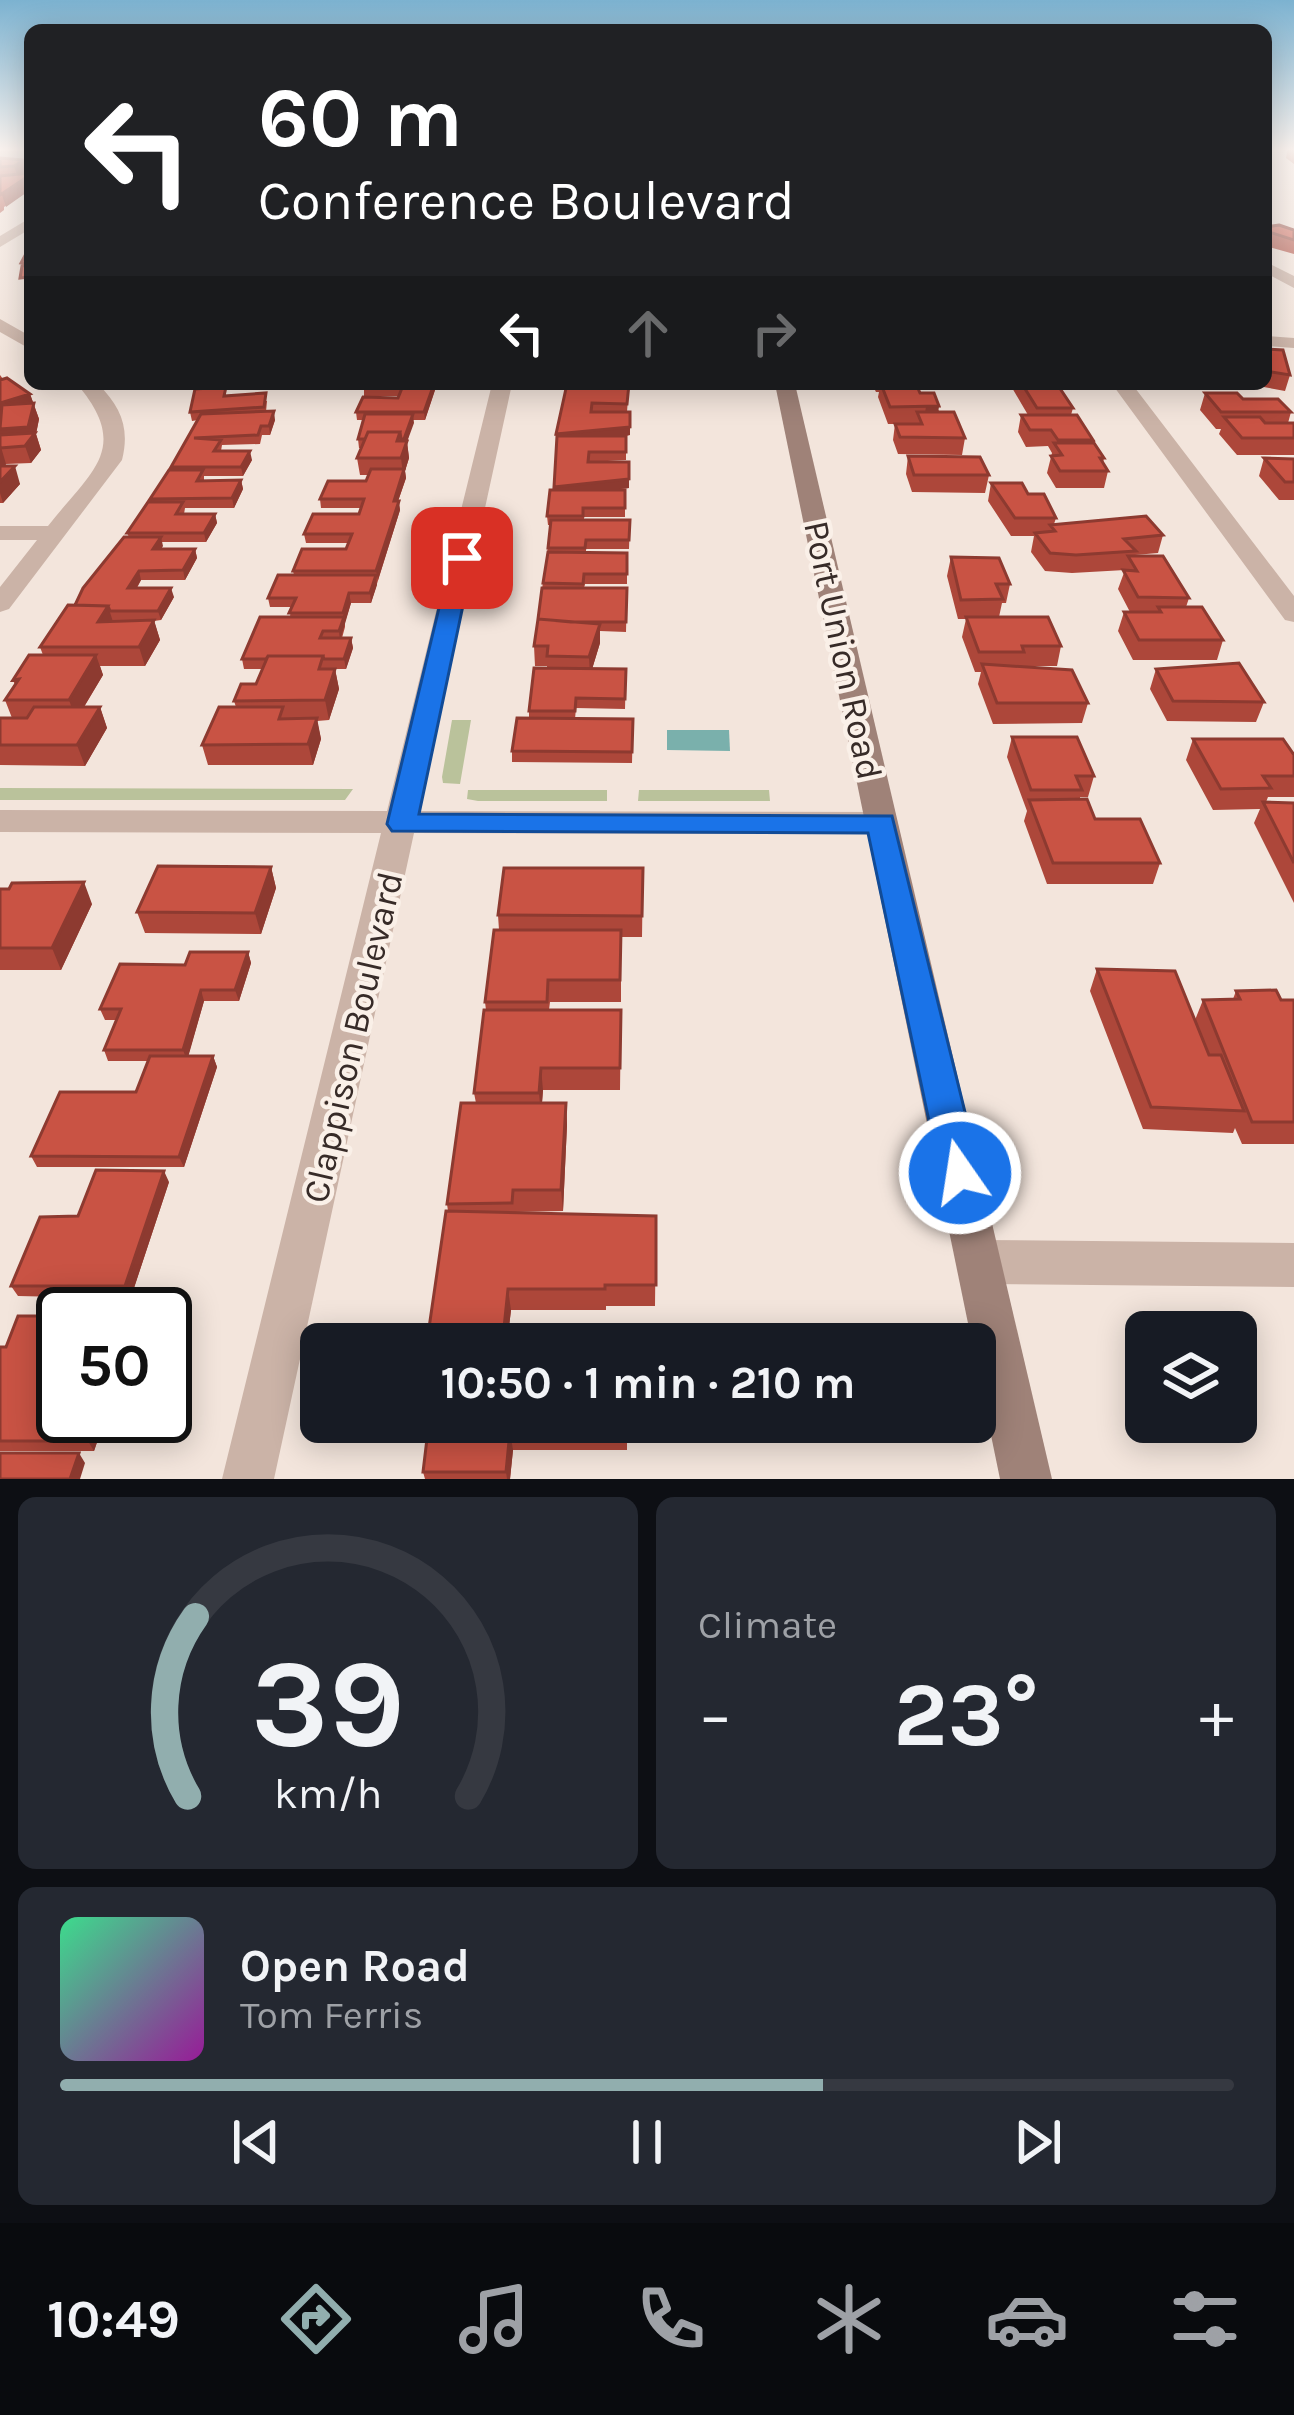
<!DOCTYPE html>
<html lang="en">
<head>
<meta charset="utf-8">
<style>
	:root { --surface:#171b24; --page:#242831; --text:#f1f3f6; --muted:#9ea1a6; --line:#363941; --accent:#91aeae }
	body { margin:0; font-family:Karla,sans-serif; background:var(--page); color:var(--text); height:100vh; display:flex; flex-direction:column; font-size:45px; white-space:nowrap }
	* { box-sizing:border-box; margin:0 }
	p { font-size:39px; color:var(--muted) }
	.icon { flex:none; width:66px; height:66px; fill:none; stroke:currentColor; stroke-width:2; stroke-linecap:round; stroke-linejoin:round }
	.map { position:relative; height:1479px; overflow:hidden }
	.details { display:flex; flex-direction:column; gap:18px; padding:18px; background:#0d0f14; flex:1 }
	.details>* { flex:none }
	.hud { position:absolute; left:24px; top:24px; width:1248px; height:366px; border-radius:18px; box-shadow:0 6px 30px #0003; background:#202124; color:#fff; overflow:hidden }
	.buttons { position:absolute; left:1125px; top:1311px; display:grid; gap:24px }
	.buttons a { display:grid; place-items:center; width:132px; height:132px; border-radius:18px; background:var(--surface); box-shadow:0 6px 30px #0003; font-size:60px }
	.speed { position:absolute; left:36px; top:1287px; display:flex; gap:24px; font-size:60px; font-weight:700; text-align:center }
	.speed>* { display:grid; place-content:center; width:156px; height:156px; border-radius:50%; background:var(--surface); box-shadow:0 6px 30px #0003; line-height:1 }
	.speed .limit { border:6px solid #111; border-radius:18px; background:#fff; color:#111 }
	.pin { position:absolute; display:grid; place-items:center; width:102px; height:102px; color:#fff; margin:-51px; border-radius:24px; box-shadow:0 6px 18px #0006 }
	.me { position:absolute; width:132px; margin:-66px; rotate:347deg; stroke-linejoin:round; filter:drop-shadow(0 0 9px #0008) }
	.turn { display:flex; align-items:center; gap:42px; height:252px; padding:0 36px; font-size:54px }
	.turn .icon { width:156px; height:156px; stroke-width:2.5 }
	.turn b { display:block; font-size:84px; line-height:102px }
	.lanes { display:flex; align-items:center; height:114px; padding:0 36px; background:#0003; justify-content:center; gap:60px; direction:ltr }
	.lanes .off { opacity:.35 }
	.big { font-size:90px; font-weight:700; line-height:1.1 }
	.details .card { flex:1; display:flex; flex-direction:column; justify-content:center; gap:18px; min-width:0; padding:0 42px; border-radius:18px; background:var(--page) }
	.details .dial { align-items:center; gap:0 }
	.dial svg { height:312px; overflow:visible; fill:none; stroke:var(--line); stroke-width:7; stroke-linecap:round; text-anchor:middle }
	.dial text { fill:var(--text); stroke:none }
	.song { display:flex; align-items:center; gap:36px }
	.cover { width:144px; height:144px; border-radius:18px; background:linear-gradient(135deg,hsl(150 70% 55%),hsl(300 70% 35%)) }
	.played { height:12px; border-radius:6px; background:linear-gradient(90deg,var(--accent) 65%,var(--line) 65%) }
	.keys { display:flex; justify-content:space-around; direction:ltr }
	.heat { display:flex; justify-content:space-between; align-items:center; font-size:66px; direction:ltr }
	.details .tiles { flex:1; display:grid; gap:18px; grid-template-columns:1fr 1fr }
	.card:last-child { grid-column:span 2 }
	.trip { position:absolute; left:300px; top:1323px; width:696px; height:120px; border-radius:18px; background:var(--surface); box-shadow:0 6px 30px #0003; font-weight:700; line-height:120px; text-align:center }
	.menu { display:flex; height:192px; justify-content:space-around; align-items:center; background:#090b0e; color:var(--muted) }
	.menu .icon { width:84px; height:84px }
	.menu .on { color:var(--accent) }
	.menu b { font-size:54px; color:var(--text) }
	.map>svg:first-child { display:block }
	.green { fill:#bac29b }
	.water { fill:#7ab0ac }
	.lines { fill:none; stroke-linecap:round; stroke-linejoin:round }
	.minor { fill:#cbb3a7; fill-rule:evenodd }
	.tertiary { fill:#cbb3a7; fill-rule:evenodd }
	.secondary { fill:#9f8278; fill-rule:evenodd }
	.wall { fill:#ad473a }
	.shaded-wall { fill:#8d3a30 }
	.building { fill:#c95344; stroke:#8d3a30; stroke-width:3 }
	.route { fill:#1a73e8; stroke:#114b97; stroke-width:3 }
	.labels { text-anchor:middle; stroke-width:9; stroke-linejoin:round; paint-order:stroke }
	.street-label { font-size:36px; fill:#372b28; stroke:#faf0e8 }
</style>
</head>
<body>
<div class="map">
<svg width="1294" height="1479" viewBox="0 0 1294 1479">
	<rect width="100%" height="100%" fill="#f3e5dc"/>
	<path class="green" d="M452,720H471L460,784L443,783L442,777Z
		M0,788L353,789L345,800H0Z
		M468,790H607V801H478L467,799Z
		M639,790H769L770,801H638Z"/>
	<path class="water" d="M667,730H729L730,751L667,750Z"/>
	<g class="lines">
		<path class="minor" d="M30,218V229L0,247V236Z
			M1266,262L1294,276V288L1266,273Z
			M0,319L30,336V349L0,332Z
			M1266,336L1294,338V348L1266,346Z
			M77,384H98C121,407 130,428 122,460L9,609L0,612V587L37,540H0V526H48C91,471 132,449 77,384Z
			M492,384H512L419,811L881,812L897,823L881,834L414,833L274,1479H222L381,833L0,832V810L387,811Z
			M1112,384H1132L1294,596V622L1285,620Z
			M980,1240L1294,1243V1287L980,1284L964,1277L957,1262L964,1247Z"/>
		<path class="tertiary" d="M0,151H30V159H0Z"/>
		<path class="secondary" d="M775,384H795L1052,1479H1000Z"/>
	</g>
	<path class="wall" d="M1288,148H1294V164L1286,158Z
		M0,158L26,167L30,164V190L4,207V210L0,213Z
		M1266,221L1269,222L1267,227L1294,230V254L1266,246Z
		M1266,349L1290,375L1285,391L1247,384H1266Z
		M0,375L3,379L30,394L39,419L36,434L41,450L31,463L6,464L5,466L20,484L3,503H0Z
		M364,384H437L425,420H413L407,442L409,458L405,471L406,478L398,501L400,510L371,603H351L345,622V627L342,638H351L353,648L346,669H335L339,689L329,720L317,721L321,739L313,765H208L202,745L236,707L234,701L256,684L262,669H244L242,659L290,617L291,607H270L268,598L294,575L293,571L346,549L348,543H306L304,534L359,514L361,508H321L320,499L366,481L368,475H360L357,458L362,448H359L358,439L363,420H357L356,412L399,396H364Z
		M629,384L627,412H630V435L626,436V460L589,462H629V488L612,490H625V517H584V520H630L629,549H586V552L627,553V584H585L584,588H627L626,632L600,631V643L592,669H626L625,709L576,708L575,719H633L632,763L512,762V751L529,718V711L547,668V666H535L534,646L551,525H548L547,516L554,490L557,442L556,434L567,390Z
		M872,384H935L934,389L919,390L965,438L962,455L898,454L893,440L895,424H888L878,397L879,392H876Z
		M1012,384H1057L1073,408L1071,415L1093,440V443L1104,458L1103,463L1108,471L1104,488H1056L1047,473L1052,453L1048,446L1026,447L1018,432L1021,415H1028L1011,386Z
		M1205,393L1243,399L1291,412L1288,423H1294V455H1237L1219,434L1221,429H1216L1200,410Z
		M227,396L267,401L266,412L275,420L270,435H262L260,444L222,445L221,451L252,460L243,476H204V480H241L243,489L234,508H185L184,514H215L217,523L206,542H162L161,549H195L197,558L185,580H141L137,588L174,597L161,620L154,621L160,640L145,666H100L103,675L84,707H100L107,728L85,766L0,765V718H12L5,700L15,685L13,680L43,655L40,647L129,537L127,533L172,470L171,467L198,420L192,421L190,412Z
		M908,456L989,475L985,493L912,492L906,474Z
		M1264,458L1294,459V500H1279L1259,476Z
		M991,483L1028,494L1056,518L1054,524L1163,535L1158,553L1135,555L1189,598L1186,607L1223,640L1217,660H1133L1118,631L1124,612H1130L1118,589L1125,570L1072,573L1045,571L1031,552L1034,536H1011L988,501Z
		M951,557L1010,584L1006,603H1002L999,617L1061,646L1057,666H1021L1088,703L1082,723L993,724L978,684L981,672H975L962,637L966,619H958L947,576Z
		M1156,669L1264,702L1256,722L1167,721L1150,689Z
		M1012,737L1094,776L1088,797H1080V799L1095,819L1160,863L1153,884H1047L1024,821L1027,811L1007,757Z
		M1193,739L1294,755V797H1268L1266,802L1294,803V903L1254,823L1260,809L1213,810L1186,760Z
		M271,867L276,888L261,934L145,933L137,912Z
		M643,868L642,937H621V1002H550L549,1010H621L620,1090H543L542,1103H566L567,1125L563,1211L515,1212L656,1216L655,1306H606V1310H511L508,1335L627,1344H432L429,1328L448,1211L447,1204L476,1103L474,1093L486,1010L485,1002L499,930L498,915Z
		M0,889L92,904L61,970H0Z
		M248,952L251,963L239,1001H204L188,1056H213L217,1067L184,1167H37L31,1156L136,1092L148,1061H108L104,1050L117,1020H105L100,1009L185,965Z
		M1097,969L1195,1020L1203,1000L1233,999L1236,991L1281,1000H1294V1144H1242L1235,1128L1233,1133L1143,1129L1090,991Z
		M169,1182L132,1294L143,1304L140,1314H63V1416H106L94,1451H0V1347H6L54,1316L62,1297L18,1296L11,1286L78,1216Z
		M429,1422H627V1450H513L510,1479H425L423,1472Z"/>
	<path class="shaded-wall" d="M24,160L26,172L18,178L14,166Z
		M30,175V190L6,207L2,195Z
		M434,384H437L425,420L424,412Z
		M30,394L39,419L36,434L41,450L31,463L25,446L0,447V403Z
		M939,406L937,422L923,424L926,407Z
		M274,411L275,420L270,435L269,426Z
		M413,414L414,423L407,442L409,458L405,471L406,478L395,510L394,501L403,474L401,458L405,446L404,439Z
		M630,427V435L556,442V434Z
		M1,447L6,464L0,472V448Z
		M250,451L252,460L243,476L241,467Z
		M15,466L20,484L3,503L0,493V482Z
		M629,479V488L554,496V487Z
		M241,480L243,489L234,508L232,498Z
		M399,501L400,510L378,580L376,571Z
		M215,514L217,523L206,542L204,533Z
		M161,537L163,546L156,559L153,549Z
		M195,549L197,558L185,580L183,570Z
		M139,571L141,580L131,597L128,588Z
		M376,575L377,585L371,603L370,593Z
		M171,588L174,597L161,620L158,611Z
		M349,593L351,603L340,641L339,631Z
		M108,606L114,625L98,622Z
		M154,620L160,640L145,666L139,647Z
		M600,624V643L590,676L589,657Z
		M351,638L353,648L346,669L344,659Z
		M96,655L103,675L76,720L69,700Z
		M335,669L339,689L329,720L325,700Z
		M100,707L107,728L85,766L77,745Z
		M317,718L321,739L313,765L308,744Z
		M271,867L276,888L261,934L255,913Z
		M84,882L92,904L61,970L52,948Z
		M248,952L251,963L239,1001L235,990Z
		M201,990L204,1001L187,1061L183,1050Z
		M213,1056L217,1067L184,1167L179,1157Z
		M541,1068L543,1090L541,1115L539,1093Z
		M566,1103L567,1125L563,1211L561,1190Z
		M164,1171L169,1182L131,1297L125,1286Z
		M508,1289L511,1310L507,1344L504,1328Z
		M138,1294L143,1304L140,1314H131Z
		M96,1416H106L94,1451L88,1441Z
		M510,1431L513,1450L510,1479H507L506,1472Z
		M79,1453L85,1463L80,1479H70Z"/>
	<path class="building" d="M0,158L24,160L14,166L0,167Z
		M30,173V175L0,195V176Z
		M1279,225L1294,230V240L1266,231V227Z
		M28,250L30,251V264L21,263Z
		M30,265V285L28,286L29,277L20,278L22,266Z
		M1266,349L1283,350L1290,375L1266,371Z
		M7,378L30,394L0,403V380Z
		M364,384H434L424,412H356L363,397L398,398L402,388H363Z
		M567,384H629L627,404L592,403L591,412H630V427L556,434Z
		M881,384H916L920,393H934L939,406L890,407Z
		M1022,384H1057L1073,408H1037Z
		M226,387L224,396L266,393L264,407L190,412L195,389Z
		M1205,393H1237L1243,399H1278L1291,412H1221Z
		M34,403L28,427L0,429L2,405Z
		M274,411L269,426H261L258,435L194,438L221,440L214,451H250L241,467H171L201,414Z
		M917,412H954L965,438L900,437L895,424H922Z
		M365,414H413L404,439H401L400,432H368L365,439H358Z
		M1021,415H1077L1093,440H1058L1051,430H1030Z
		M1224,417H1260L1265,423H1294V438H1242Z
		M368,432H400L397,441H407L401,458H357Z
		M35,433L25,446L0,448V435Z
		M557,436H626V452H589L588,462H629V479L554,487Z
		M1054,443H1094L1104,458H1100L1108,471H1060L1051,456L1062,455Z
		M908,456L980,457L989,475H914Z
		M1264,458L1294,459V482H1285Z
		M0,466H15L0,482Z
		M371,469H404L394,501H399L376,571H293L302,549H346L352,534H304L313,514H359L364,499H320L328,481H366Z
		M169,470H203L197,481L241,480L232,498L150,499Z
		M991,483H1022L1028,494H1044L1056,518H1015Z
		M550,490H625V508H583V516H547Z
		M148,502H183L176,514H215L204,533H127Z
		M1146,516L1163,535L1124,539L1136,551L1076,555L1050,553L1035,533L1055,531L1050,525Z
		M551,520H630L629,540H586L585,548H548Z
		M124,537H161L153,549H195L183,570L139,571L128,588H171L158,611H110L108,606L75,605L83,588Z
		M548,552L627,553V574H584L583,584L543,583Z
		M1128,556H1163L1189,598L1138,597L1123,570L1137,571Z
		M951,557L999,558L1010,584H996L1003,599L961,600Z
		M278,575H376L370,593H349L343,613H289L296,598H268Z
		M542,588H627L626,622H571L538,619Z
		M68,605L108,606L98,622L154,620L139,647H40Z
		M1158,607H1202L1223,640H1139L1124,612H1161Z
		M260,617H344L339,631H323L320,638H351L344,659H324L323,656H268L266,659H242Z
		M966,617H1048L1061,646H1022L1024,652H979Z
		M538,619L600,624L589,657L547,656L548,646H534Z
		M29,655H96L69,700H5L19,679L13,680Z
		M268,656H323L319,669H335L325,700L234,701L241,684H256Z
		M1239,663L1264,702L1173,701L1156,669Z
		M982,664L1072,670L1088,703H997Z
		M534,668L626,669L625,699L576,698L575,711H529Z
		M34,707H100L77,745H0V718H27Z
		M219,707H283L279,719L317,718L308,744L202,745Z
		M517,718L633,719L632,752L512,751Z
		M1012,737H1077L1094,776H1076L1082,790H1031Z
		M1193,739H1283L1294,755V776H1263L1271,788L1221,789Z
		M1087,799L1095,819H1140L1160,863H1053L1029,800Z
		M1263,802L1294,803V863Z
		M158,866L271,867L255,913L137,912Z
		M504,868H643L642,916L498,915Z
		M84,882L52,948H0V889H9L12,883Z
		M494,930H621L620,980H548L547,1002H485Z
		M190,952H248L235,990H201L183,1050H104L121,1009H100L120,964L185,965Z
		M1097,969L1175,971L1209,1055H1221L1244,1111L1151,1107Z
		M1276,990L1281,1000H1294V1122H1252L1203,1000L1240,999L1236,991Z
		M484,1010H621L620,1068H541L539,1093H474Z
		M150,1056H213L179,1157L31,1156L60,1092H136Z
		M461,1103H566L561,1190H513L512,1203L447,1204Z
		M96,1170L164,1171L125,1286H11L40,1217L78,1216Z
		M446,1211L656,1216V1285H605V1289H508L504,1328H429Z
		M63,1294H138L131,1314H63V1416H96L88,1441H0V1347H6L18,1316H54Z
		M441,1335H627V1344H439Z
		M429,1422H626V1430L510,1431L506,1472H423Z
		M0,1453H79L70,1479H0Z"/>
	<linearGradient id="sky" x2="0" y2="1"><stop stop-color="#7cb2d0"/><stop offset="0.42" stop-color="#faf3ef"/><stop offset="1" stop-color="#faf3ef" stop-opacity="0"/></linearGradient>
	<rect width="1294" height="355" fill="url(#sky)"/>
	<path class="route" d="M462,552L473,558L419,814L892,816L980,1173L974,1185L960,1190L946,1185L940,1173L868,833L392,831L387,824L451,558Z"/>
	<g class="labels">
		<g class="street-label">
			<text transform="translate(844 650) rotate(78)" y="13">Port Union Road</text>
			<text transform="translate(352 1037) rotate(-77)" y="13">Clappison Boulevard</text>
		</g>
	</g>
</svg>
<div class="buttons">
<a><svg class="icon" aria-label="layers" viewBox="0 0 24 24"><path d="M12 4l9 5-9 5-9-5zM3 14l9 5 9-5"/></svg></a>
</div>
<div class="speed"><div class="limit">50</div></div>
<div class="pin" style="left:462px;top:558px;background:#d93025"><svg class="icon" aria-label="arrive" viewBox="0 0 24 24"><path d="M6 21V4h12l-3 4 3 4H6"/></svg></div>
<svg class="me" style="left:960px;top:1173px" viewBox="-20 -20 40 40"><circle r="17" fill="#1a73e8" stroke="#fff" stroke-width="3"/><path d="M0-11L8 9 0 5-8 9z" fill="#fff"/></svg>
<div class="trip">10:50 · 1 min · 210 m</div>
<div class="hud">
<div class="turn"><svg class="icon" aria-label="left" viewBox="0 0 24 24"><path d="M17 20v-9H6M10 6l-5 5 5 5"/></svg><div><b>60 m</b>Conference Boulevard</div></div>
<div class="lanes"><svg class="icon" aria-label="left" viewBox="0 0 24 24"><path d="M17 20v-9H6M10 6l-5 5 5 5"/></svg><svg class="icon off" aria-label="ahead" viewBox="0 0 24 24"><path d="M12 20V5M6 11l6-6 6 6"/></svg><svg class="icon off" aria-label="right" viewBox="0 0 24 24"><path d="M7 20v-9h11M14 6l5 5-5 5"/></svg></div>
</div>
</div>
<section class="details">
<div class="tiles">
<div class="card dial"><svg viewBox="0 0 100 80">
<path d="M14 69A42 42 0 1 1 86 69"/>
<path d="M14 69A42 42 0 0 1 16 23" stroke="#91aeae"/>
<text x="50" y="56" font-size="32" font-weight="700">39</text>
<text x="50" y="72" font-size="11">km/h</text>
</svg></div>
<div class="card"><p>Climate</p>
<div class="heat"><a>−</a><b class="big">23°</b><a>+</a></div>
</div>
<div class="card">
<div class="song"><i class="cover"></i><div><b>Open Road</b><p>Tom Ferris</p></div></div>
<div class="played"></div>
<div class="keys"><svg class="icon" aria-label="previous" viewBox="0 0 24 24"><path d="M18 5L8 12l10 7zM5 5v14"/></svg><svg class="icon" aria-label="pause" viewBox="0 0 24 24"><path d="M8 5v14M16 5v14"/></svg><svg class="icon" aria-label="next" viewBox="0 0 24 24"><path d="M6 5l10 7-10 7zM19 5v14"/></svg></div>
</div>
</div>
</section>
<nav class="menu">
<b>10:49</b>
<svg class="icon on" aria-label="directions" viewBox="0 0 24 24"><path d="M12 3l9 9-9 9-9-9zM9 14v-3h6M13 9l2 2-2 2"/></svg>
<svg class="icon" aria-label="music" viewBox="0 0 24 24"><path d="M9 18V5l10-2v13"/><circle cx="6" cy="18" r="3"/><circle cx="16" cy="16" r="3"/></svg>
<svg class="icon" aria-label="phone" viewBox="0 0 24 24"><path d="M5 4h4l2 5-3 2q2 4 5 5l2-3 5 2v4C11 20 4 13 5 4z"/></svg>
<svg class="icon" aria-label="climate" viewBox="0 0 24 24"><path d="M12 3v18M4 7l16 10M4 17L20 7"/></svg>
<svg class="icon" aria-label="car" viewBox="0 0 24 24"><path d="M5 17H2v-5l4-1 3-4h7l3 4 3 1v5h-3M9 17h6M6 11h13"/><circle cx="7" cy="17" r="2"/><circle cx="17" cy="17" r="2"/></svg>
<svg class="icon" aria-label="filters" viewBox="0 0 24 24"><path d="M4 7h16M4 17h16"/><circle cx="9" cy="7" r="2"/><circle cx="15" cy="17" r="2"/></svg>
</nav>
</body>
</html>
